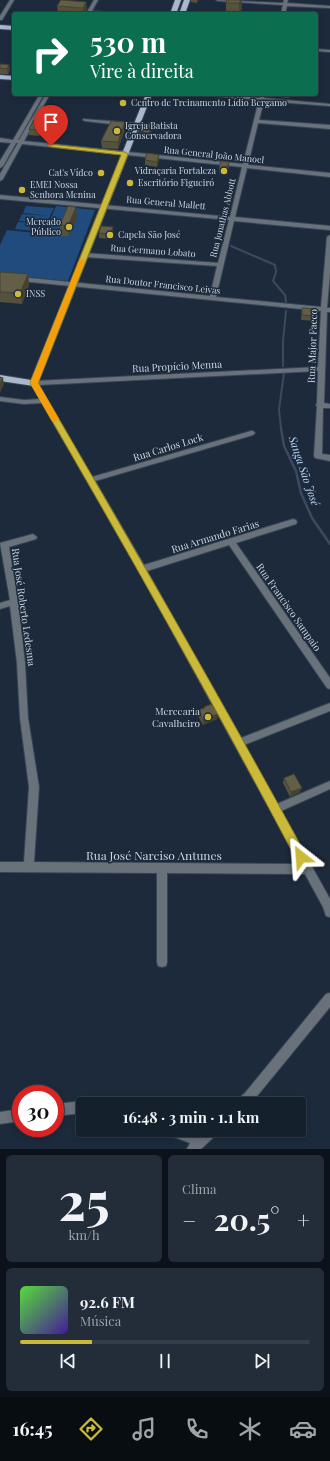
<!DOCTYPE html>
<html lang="pt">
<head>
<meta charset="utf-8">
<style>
	:root { --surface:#15202d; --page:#222d39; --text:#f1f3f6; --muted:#9da3aa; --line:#343e49; --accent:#cbb939 }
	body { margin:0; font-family:"Playfair Display",serif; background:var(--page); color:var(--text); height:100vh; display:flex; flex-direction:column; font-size:15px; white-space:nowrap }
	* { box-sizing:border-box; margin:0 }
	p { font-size:13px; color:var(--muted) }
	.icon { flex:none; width:22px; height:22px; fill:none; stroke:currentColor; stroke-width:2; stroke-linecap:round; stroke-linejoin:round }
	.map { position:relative; height:1149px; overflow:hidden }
	.panel { display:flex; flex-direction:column; gap:6px; padding:6px; background:#0c1219; flex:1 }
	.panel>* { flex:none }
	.hud { position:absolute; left:12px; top:12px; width:306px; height:84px; border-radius:4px; box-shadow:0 2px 6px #0003,0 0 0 1px var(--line); background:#0b6e4f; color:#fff; overflow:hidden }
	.speed { position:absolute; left:12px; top:1085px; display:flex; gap:8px; font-size:20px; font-weight:700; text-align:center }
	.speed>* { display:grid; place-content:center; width:52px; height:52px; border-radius:50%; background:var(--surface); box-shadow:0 2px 6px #0003,0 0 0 1px var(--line); line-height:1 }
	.speed .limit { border:6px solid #d22; background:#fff; color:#111 }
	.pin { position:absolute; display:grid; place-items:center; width:34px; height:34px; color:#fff; margin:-41px -17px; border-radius:50% 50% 50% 0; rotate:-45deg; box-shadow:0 0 4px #0007 }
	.pin .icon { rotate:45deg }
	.me { position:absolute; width:44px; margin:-22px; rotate:332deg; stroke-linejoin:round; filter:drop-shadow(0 0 3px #0008) }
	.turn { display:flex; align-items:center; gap:14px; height:84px; padding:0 12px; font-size:18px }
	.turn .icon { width:52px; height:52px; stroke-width:2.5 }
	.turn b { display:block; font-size:28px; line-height:34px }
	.big { font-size:30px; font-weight:700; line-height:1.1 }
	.panel .tile { flex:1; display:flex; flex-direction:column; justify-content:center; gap:6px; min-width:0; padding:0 14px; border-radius:6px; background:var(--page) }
	.panel .dial { align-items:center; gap:0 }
	.dial b { font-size:52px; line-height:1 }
	.song { display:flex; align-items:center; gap:12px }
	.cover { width:48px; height:48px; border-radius:6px; background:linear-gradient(135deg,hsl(110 70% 55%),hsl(260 70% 35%)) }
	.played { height:4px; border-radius:2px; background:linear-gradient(90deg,var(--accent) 25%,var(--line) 25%) }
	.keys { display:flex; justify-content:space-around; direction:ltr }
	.heat { display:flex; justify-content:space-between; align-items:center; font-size:22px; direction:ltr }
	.panel .tiles { flex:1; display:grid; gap:6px; grid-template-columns:1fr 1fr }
	.tile:last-child { grid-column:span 2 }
	.trip { position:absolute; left:76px; top:1097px; width:230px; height:40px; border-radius:4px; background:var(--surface); box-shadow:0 2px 6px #0003,0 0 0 1px var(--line); font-weight:700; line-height:40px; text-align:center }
	.dock { display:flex; height:64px; justify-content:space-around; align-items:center; background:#080d12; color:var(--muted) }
	.dock .icon { width:28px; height:28px }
	.dock .on { color:var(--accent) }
	.dock b { font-size:18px; color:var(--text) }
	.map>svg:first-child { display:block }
	.green { fill:#204b7c }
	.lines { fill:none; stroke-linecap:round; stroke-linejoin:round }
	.stream-far1 { stroke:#3d4961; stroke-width:2 }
	.stream { stroke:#3d4961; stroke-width:2.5 }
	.minor-casing { stroke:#384556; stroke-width:2 }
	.major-casing { stroke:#384556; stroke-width:2 }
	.minor { fill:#69717a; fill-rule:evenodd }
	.major { fill:#a9b8cc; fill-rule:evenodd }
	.wall { fill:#54523c }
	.shaded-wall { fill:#454231 }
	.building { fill:#625f46; stroke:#454231 }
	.route { fill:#cbb939; stroke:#847825 }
	.slow { fill:#f59e0b }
	.poi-dot { fill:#cbb939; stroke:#1c2a3c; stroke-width:1.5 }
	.labels { text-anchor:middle; stroke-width:3; stroke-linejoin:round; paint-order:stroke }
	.far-poi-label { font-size:9px; fill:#cbd5e0; stroke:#1c2a3c; text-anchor:start }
	.far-street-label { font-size:9px; fill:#cbd5e0; stroke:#1c2a3c }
	.street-label { font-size:10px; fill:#cbd5e0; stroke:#1c2a3c }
	.poi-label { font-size:10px; fill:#cbd5e0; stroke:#1c2a3c; text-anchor:end }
	.water-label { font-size:11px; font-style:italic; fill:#bad7fa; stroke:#1c2a3c }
	.near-street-label { font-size:12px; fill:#cbd5e0; stroke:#1c2a3c }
</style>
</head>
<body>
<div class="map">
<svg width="330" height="1149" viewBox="0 0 330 1149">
	<rect width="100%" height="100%" fill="#1c2a3c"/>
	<path class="green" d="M26,206L54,208L50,216L23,213Z
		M56,206L95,210L68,281L0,274V245L7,230L44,234Z
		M22,214L50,216L47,224L19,221Z
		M18,222L46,224L43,232L15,229Z"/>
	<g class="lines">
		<path class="stream-far1" d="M231,246L275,265L276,272L273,281L285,295L286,302
			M283,366V341L286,311
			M281,429L279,409L284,373"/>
		<path class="stream" d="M281,428L284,446L296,471L301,493L312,518L330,544"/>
		<g class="minor-casing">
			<path id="minor" d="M10,0H14L2,20H0V16Z
				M94,0H98L92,11L116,13L118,14H86Z
				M216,0L283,3L284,0H288L287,3L330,6V8L287,6L285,14H281L283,5L218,1Z
				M316,49L330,50V52L316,51Z
				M40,94H44L18,140H19L46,94H50L24,141L243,164L259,100L201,95L199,94H218L260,98L261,94H265L264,98L330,104V106L264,101L259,120L330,125V129L258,123L248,165L330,173V177L247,168L235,217L330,226V230L234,221L216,297L321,307L327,237L330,235V273L327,308H330V312H327L324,403L330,404V408H323L322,454L330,455V461L315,458L314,456L317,407L316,405L317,403L318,371L39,385L92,477L251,431H253L255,433L253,435L95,481L144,565L293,519L296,520L297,522L296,524L236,543L330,678V689L327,688L229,545L147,571L241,738L330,703V711L244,745L277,804L330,781V789L281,811L330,899V917L326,916L323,907L305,874L167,873V962L166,966L162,967L158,966L157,962V873L0,872V862H24L29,787L20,718L17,663L10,606L0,609V603L10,600L0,543L33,534L37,537L36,539L9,547L18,602L25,663L28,718L39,787L34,862L300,864L139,571L42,403L24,404L0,401V397L24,400L40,399L31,383L34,381L318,367L321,311L0,279V275L210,296L217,266L85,257L82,255L85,253L218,263L229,220L0,199V195L230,217L242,167L22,144L3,179L0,181V174L18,143H16L3,166L0,168V161L11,143L0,142V138L13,140Z
				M83,119L136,123L139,125L136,127L85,121L83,120Z
				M330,993V1007L253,1101L250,1104H235L237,1100L245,1093L326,994Z
				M83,1101L88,1104H83V1113L55,1116V1104Z
				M21,1109V1121L0,1124V1112Z
				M164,1130H187L199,1135L204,1130H219L217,1134L201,1149H187L190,1143L166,1134Z"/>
		</g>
		<g class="major-casing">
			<path id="major" d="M175,0H181L176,14H170Z
				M184,0H190L185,14H179Z
				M0,25L14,26V30L0,29Z
				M0,75L14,76V80L0,79Z
				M146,94H152L38,383L34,386L0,381V375L31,380Z"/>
		</g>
		<use href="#minor" class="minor"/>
		<use href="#major" class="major"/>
	</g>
	<path class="wall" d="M61,0L87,9L84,14L58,13L57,6Z
		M191,0H198L197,3L191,2Z
		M242,0V8L240,14H226V3Z
		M0,64L9,65L10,70L8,74H0Z
		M271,94H289V98L270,96Z
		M125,122V129L118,149L102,148L101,141Z
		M43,126L39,136L29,135V129Z
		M152,129L149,138L137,137V132Z
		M159,155V160L157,167L145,165V160Z
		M229,162V167L227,174L219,173V168Z
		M77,218L69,236H61L60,225Z
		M113,227V233L112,239L99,238V233Z
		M0,272L28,274L29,285L22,304L0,302Z
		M302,308L316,316L315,321L301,320Z
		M204,707L217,719L203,725L198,716V710L204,708Z
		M284,778L300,792L290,797L283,783Z"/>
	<path class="shaded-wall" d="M241,0H242V8L240,14H239V3Z
		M86,2L87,9L84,14H83V8Z
		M9,65L10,70L8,74L7,69Z
		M43,121V126L39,136L38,130Z
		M125,122V129L118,149V142Z
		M152,124V129L149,138V133Z
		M159,155V160L157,167V162Z
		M229,162V167L227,174V168Z
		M76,207L77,218L69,236L68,226Z
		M113,227V233L112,239L111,234Z
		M28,274L29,285L22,304L20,293Z
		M3,378L4,384L0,393V385Z
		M218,714L217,719L203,725V720Z
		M302,788L300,792L290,797L291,792Z"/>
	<path class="building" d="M61,0L86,2L83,8L57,6Z
		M227,0H241L239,3H226Z
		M0,64L9,65L7,69L0,68Z
		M34,120L43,121L38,130L29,129Z
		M111,121L125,122L118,142L101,141Z
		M141,123L152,124L149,133L137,132Z
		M147,153L159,155L157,162L145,160Z
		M221,161L229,162L227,168H219Z
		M68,206L76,207L68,226L60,225Z
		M101,226L113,227L111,234L99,233Z
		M0,272L28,274L20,293L0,292Z
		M302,308L317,309L316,316L302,315Z
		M0,377L3,378L0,385Z
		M212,704L218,714L203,720L198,710L205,708L204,707Z
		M294,774L302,788L291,792L284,778Z"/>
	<path class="route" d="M49,144L125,152L128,154L38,383C129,539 219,695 305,853L306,857L305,861L301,863L297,861C212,700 122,541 30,383L121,155L51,147L48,146Z"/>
	<path class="slow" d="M82,259L85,261L38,383L59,419L55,422L52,421L30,383L79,261Z"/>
	<g class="poi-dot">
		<circle cx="123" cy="103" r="4"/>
		<circle cx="117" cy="131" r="4"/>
		<circle cx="224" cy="171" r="4"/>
		<circle cx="101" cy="173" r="4"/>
		<circle cx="130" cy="183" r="4"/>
		<circle cx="22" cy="190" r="4"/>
		<circle cx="69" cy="227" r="4"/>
		<circle cx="110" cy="235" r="4"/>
		<circle cx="18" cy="294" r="4"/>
		<circle cx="208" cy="717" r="4"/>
	</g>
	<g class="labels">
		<g class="far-poi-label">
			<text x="131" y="106">Centro de Treinamento Lídio Bergamo</text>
			<text x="125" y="129">Igreja Batista<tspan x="125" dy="10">Conservadora</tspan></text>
			<text x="216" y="174" text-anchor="end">Vidraçaria Fortaleza</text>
			<text x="93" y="176" text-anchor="end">Cat's Vídeo</text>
			<text x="138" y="186">Escritório Figueiró</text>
			<text x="30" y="188">EMEI Nossa<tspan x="30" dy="10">Senhora Menina</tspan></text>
			<text x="61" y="225" text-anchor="end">Mercado<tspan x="61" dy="10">Público</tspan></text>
			<text x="118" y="238">Capela São José</text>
			<text x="26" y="297">INSS</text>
		</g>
		<g class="far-street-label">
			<text transform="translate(214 155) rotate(6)" y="3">Rua General João Manoel</text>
			<text transform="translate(166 203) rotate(5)" y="3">Rua General Mallett</text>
			<text transform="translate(223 218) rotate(-76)" y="3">Rua Jonathas Abbott</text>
			<text transform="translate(153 251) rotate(4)" y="3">Rua Germano Lobato</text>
			<text transform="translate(163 285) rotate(6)" y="3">Rua Doutor Francisco Leivas</text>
		</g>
		<g class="street-label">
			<text transform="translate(312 346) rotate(-88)" y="4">Rua Major Faeco</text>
			<text transform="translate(177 366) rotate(-3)" y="4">Rua Propício Menna</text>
			<text transform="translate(168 447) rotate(-17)" y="4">Rua Carlos Lock</text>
			<text transform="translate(215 536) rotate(-17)" y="4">Rua Armando Farias</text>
			<text transform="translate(24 607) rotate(82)" y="4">Rua José Roberto Ledesma</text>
			<text transform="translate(289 607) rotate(55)" y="4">Rua Francisco Sampaio</text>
		</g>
		<g class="poi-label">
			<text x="200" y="715">Mercearia<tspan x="200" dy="12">Cavalheiro</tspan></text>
		</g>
		<g class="water-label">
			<text transform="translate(304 471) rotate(71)" y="4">Sanga São José</text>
		</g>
		<g class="near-street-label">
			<text x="154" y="860">Rua José Narciso Antunes</text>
		</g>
	</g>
</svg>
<div class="speed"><div class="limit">30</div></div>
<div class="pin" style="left:51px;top:146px;background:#d93025"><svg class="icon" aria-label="arrive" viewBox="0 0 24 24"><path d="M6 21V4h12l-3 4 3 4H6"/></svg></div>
<svg class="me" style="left:301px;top:857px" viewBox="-20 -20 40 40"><path d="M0-17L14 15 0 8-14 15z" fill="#cbb939" stroke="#fff" stroke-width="4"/></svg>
<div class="trip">16:48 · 3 min · 1.1 km</div>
<div class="hud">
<div class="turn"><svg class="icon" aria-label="right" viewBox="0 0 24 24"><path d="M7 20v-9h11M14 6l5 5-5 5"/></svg><div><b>530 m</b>Vire à direita</div></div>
</div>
</div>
<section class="panel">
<div class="tiles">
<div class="tile dial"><b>25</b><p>km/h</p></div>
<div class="tile"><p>Clima</p>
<div class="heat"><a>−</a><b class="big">20.5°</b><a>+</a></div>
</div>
<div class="tile">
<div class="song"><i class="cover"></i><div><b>92.6 FM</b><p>Música</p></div></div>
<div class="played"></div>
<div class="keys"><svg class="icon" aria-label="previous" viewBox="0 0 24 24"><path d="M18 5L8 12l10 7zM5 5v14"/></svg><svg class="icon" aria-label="pause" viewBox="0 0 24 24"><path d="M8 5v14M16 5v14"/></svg><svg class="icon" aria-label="next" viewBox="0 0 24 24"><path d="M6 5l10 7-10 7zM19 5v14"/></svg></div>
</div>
</div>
</section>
<nav class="dock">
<b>16:45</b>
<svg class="icon on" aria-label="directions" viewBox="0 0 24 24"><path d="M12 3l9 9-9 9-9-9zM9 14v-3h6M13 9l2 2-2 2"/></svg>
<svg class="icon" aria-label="music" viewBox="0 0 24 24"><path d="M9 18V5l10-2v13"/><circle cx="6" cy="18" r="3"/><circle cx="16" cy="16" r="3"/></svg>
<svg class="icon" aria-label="phone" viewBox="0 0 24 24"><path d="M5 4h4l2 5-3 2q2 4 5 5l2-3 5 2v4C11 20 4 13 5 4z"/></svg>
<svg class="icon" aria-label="climate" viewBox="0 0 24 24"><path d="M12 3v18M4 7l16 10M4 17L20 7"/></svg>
<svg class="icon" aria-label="car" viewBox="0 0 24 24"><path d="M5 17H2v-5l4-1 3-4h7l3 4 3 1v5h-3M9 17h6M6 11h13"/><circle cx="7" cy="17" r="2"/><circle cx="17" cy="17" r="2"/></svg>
</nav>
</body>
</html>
